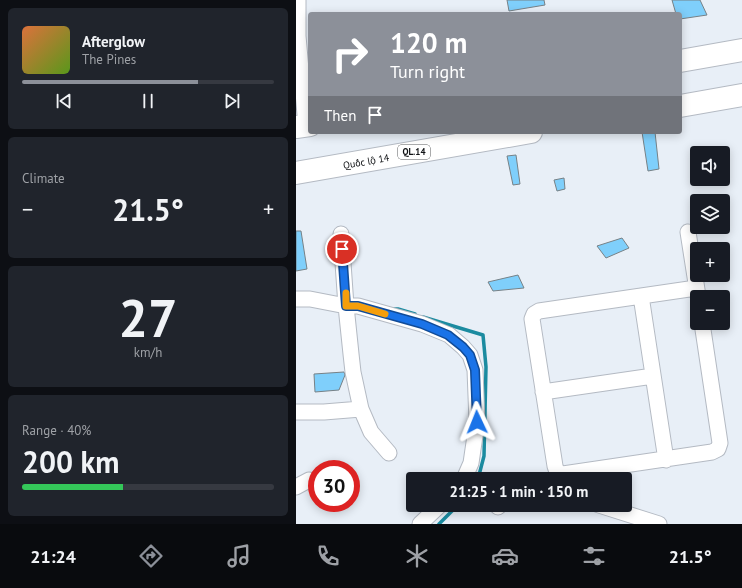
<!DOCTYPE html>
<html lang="en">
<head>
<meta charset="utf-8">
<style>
	:root { --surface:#171b24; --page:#20242c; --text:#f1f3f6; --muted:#9ea1a6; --line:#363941; --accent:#8c9099 }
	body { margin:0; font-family:"PT Sans",sans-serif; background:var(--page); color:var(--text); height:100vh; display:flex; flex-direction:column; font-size:15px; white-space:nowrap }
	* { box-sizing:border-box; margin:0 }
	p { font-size:13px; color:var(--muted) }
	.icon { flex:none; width:22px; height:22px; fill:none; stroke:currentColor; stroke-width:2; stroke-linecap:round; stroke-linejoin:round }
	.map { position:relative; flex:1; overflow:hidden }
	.side { display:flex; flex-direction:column; gap:8px; padding:8px; background:#0d0f14; width:296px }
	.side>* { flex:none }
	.top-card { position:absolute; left:12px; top:12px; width:374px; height:122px; border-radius:4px; box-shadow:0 2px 10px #0003; background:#8c9099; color:#fff; overflow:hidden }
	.controls { position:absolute; left:394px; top:146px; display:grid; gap:8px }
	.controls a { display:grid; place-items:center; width:40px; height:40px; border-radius:4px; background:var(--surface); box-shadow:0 2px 10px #0003; font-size:20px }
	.speed { position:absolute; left:12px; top:460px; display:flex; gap:8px; font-size:20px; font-weight:700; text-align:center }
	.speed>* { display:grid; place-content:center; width:52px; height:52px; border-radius:50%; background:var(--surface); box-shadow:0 2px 10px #0003; line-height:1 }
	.speed .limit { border:6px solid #d22; background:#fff; color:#111 }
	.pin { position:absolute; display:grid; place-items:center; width:34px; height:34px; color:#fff; margin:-17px; border:2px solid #fff; border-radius:50%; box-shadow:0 1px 4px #0007 }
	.me { position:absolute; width:44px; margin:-22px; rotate:358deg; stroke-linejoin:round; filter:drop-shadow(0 0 3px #0008) }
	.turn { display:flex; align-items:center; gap:14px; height:84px; padding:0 16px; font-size:18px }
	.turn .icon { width:52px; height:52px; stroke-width:2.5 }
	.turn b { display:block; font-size:28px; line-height:34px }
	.then { display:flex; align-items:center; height:38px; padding:0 16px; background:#0003; gap:8px; font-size:15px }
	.big { font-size:30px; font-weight:600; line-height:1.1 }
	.side .card { flex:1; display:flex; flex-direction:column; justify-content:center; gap:6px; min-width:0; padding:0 14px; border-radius:6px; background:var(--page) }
	.side .dial { align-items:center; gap:0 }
	.dial b { font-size:52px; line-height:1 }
	.song { display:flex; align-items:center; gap:12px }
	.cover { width:48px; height:48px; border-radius:6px; background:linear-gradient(135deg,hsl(20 70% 55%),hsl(90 70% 35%)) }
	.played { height:4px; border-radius:2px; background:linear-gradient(90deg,var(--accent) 70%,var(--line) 70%) }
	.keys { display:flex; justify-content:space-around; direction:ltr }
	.heat { display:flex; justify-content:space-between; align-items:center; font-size:22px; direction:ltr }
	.charge { height:6px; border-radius:3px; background:linear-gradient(90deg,#34c759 40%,var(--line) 0) }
	.trip { position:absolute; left:110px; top:472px; width:226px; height:40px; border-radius:4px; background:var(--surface); box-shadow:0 2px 10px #0003; font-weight:600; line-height:40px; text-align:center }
	.dock { display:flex; height:64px; justify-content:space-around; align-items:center; background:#090b0e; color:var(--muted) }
	.dock .icon { width:28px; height:28px }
	.dock .selected { color:var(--accent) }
	.dock b { font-size:18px; color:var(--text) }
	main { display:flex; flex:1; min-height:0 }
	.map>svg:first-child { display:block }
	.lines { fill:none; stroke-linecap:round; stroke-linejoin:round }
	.stream { stroke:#1b8ba0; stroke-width:3.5 }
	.building { fill:#7fcffb; stroke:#778186 }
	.minor-casing { stroke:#b4bac3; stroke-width:17 }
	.highway-casing { stroke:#b4bac3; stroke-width:24 }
	.minor { stroke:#fff; stroke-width:15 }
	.highway { stroke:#fff; stroke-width:22 }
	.route-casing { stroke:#114b97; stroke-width:10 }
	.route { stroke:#1a73e8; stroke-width:7 }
	.slow { stroke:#f59e0b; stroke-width:7 }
	.labels { text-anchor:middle; stroke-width:4; stroke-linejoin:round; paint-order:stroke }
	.shield { fill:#fff; stroke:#56585a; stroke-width:1 }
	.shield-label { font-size:9px; font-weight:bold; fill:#0e1013 }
	.street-label { font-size:10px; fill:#0e1013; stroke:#fff }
</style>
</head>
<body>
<main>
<section class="side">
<div class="card">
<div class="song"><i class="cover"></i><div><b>Afterglow</b><p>The Pines</p></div></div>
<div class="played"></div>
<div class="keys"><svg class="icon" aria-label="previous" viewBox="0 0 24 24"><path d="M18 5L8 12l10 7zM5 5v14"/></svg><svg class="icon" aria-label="pause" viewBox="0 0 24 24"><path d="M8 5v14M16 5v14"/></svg><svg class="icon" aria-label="next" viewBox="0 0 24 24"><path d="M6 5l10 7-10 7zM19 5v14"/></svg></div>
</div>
<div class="card"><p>Climate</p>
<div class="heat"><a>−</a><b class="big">21.5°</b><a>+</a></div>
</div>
<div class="card dial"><b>27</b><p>km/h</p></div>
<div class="card"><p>Range · 40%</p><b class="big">200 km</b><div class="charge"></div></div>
</section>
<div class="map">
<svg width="446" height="524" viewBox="0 0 446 524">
	<rect width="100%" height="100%" fill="#e8eff7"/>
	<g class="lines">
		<path class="stream" d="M96,309H102L119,314
			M127,317L187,335L190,367L188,456L182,479
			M143,524L162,505"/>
	</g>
	<path class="building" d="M211,0H248L249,5L213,11Z
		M376,0H404L411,15L384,19V14H380Z
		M346,132H359L363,169L352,171Z
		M220,155L224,184L217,185L211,156Z
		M268,178L269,189L261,191L258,180Z
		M0,231H5L11,269L0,271Z
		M326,238L333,248L310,258L301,246Z
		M222,275L228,288L197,291L192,282Z
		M48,372L49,375L43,390L19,392L18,374Z"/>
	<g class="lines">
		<g class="minor-casing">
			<path id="minor" d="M2,0V36L10,126
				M392,232L402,296
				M45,234L50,306L55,354L57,372L65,409L75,432L93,453
				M400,288L243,311L238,314L236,319L259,466L261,472L267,474L416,452L422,449L424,443L406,323
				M345,296L370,460
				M0,299H14L50,306H62L126,324L153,335L167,347L174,355L179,370L181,422L175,463L168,479
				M247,392L357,376
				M0,412H28L65,409
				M0,487L13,480
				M303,505L363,524
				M202,507L204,505
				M124,524L144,505"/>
		</g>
		<g class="highway-casing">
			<path id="highway" d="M384,61L446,50
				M384,106L446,95
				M0,127L14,125
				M0,173L235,132"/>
		</g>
		<use href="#minor" class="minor"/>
		<use href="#highway" class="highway"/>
	</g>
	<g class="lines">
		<g class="route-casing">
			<path id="route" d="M46,249L50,306H62L126,324L152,335L167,347L174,355L179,370L181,422"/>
		</g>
		<use href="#route" class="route"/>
		<path class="slow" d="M50,293V306H62L89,314"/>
	</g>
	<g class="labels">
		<rect class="shield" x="102" y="145" width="32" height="14" rx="3"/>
		<g class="shield-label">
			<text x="118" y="155">QL.14</text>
		</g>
		<g class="street-label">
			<text transform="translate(70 161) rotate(-10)" y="4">Quốc lộ 14</text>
		</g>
	</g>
</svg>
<div class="controls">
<a><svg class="icon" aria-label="sound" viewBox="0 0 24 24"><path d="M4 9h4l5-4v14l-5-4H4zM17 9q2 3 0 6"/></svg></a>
<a><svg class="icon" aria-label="layers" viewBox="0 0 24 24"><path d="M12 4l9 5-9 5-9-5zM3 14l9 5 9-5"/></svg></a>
<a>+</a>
<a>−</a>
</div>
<div class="speed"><div class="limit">30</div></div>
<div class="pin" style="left:46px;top:249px;background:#d93025"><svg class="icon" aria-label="arrive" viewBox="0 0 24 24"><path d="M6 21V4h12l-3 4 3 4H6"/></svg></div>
<svg class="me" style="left:181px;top:422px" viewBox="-20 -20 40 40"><path d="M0-17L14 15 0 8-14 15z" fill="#1a73e8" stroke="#fff" stroke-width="4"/></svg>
<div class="trip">21:25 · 1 min · 150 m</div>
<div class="top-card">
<div class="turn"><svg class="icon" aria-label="right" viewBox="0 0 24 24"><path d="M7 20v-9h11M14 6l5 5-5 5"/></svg><div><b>120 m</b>Turn right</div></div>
<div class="then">Then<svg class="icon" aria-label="arrive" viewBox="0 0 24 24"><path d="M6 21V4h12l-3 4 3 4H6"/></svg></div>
</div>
</div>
</main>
<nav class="dock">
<b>21:24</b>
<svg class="icon selected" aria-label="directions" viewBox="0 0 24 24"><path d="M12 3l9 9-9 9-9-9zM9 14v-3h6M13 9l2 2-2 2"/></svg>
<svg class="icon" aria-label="music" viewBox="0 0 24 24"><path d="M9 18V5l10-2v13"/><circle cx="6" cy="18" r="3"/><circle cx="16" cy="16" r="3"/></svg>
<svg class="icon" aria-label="phone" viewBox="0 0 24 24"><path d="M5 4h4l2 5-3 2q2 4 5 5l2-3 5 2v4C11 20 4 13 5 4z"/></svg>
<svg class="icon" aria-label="climate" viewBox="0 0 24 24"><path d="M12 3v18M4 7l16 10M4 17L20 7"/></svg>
<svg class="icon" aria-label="car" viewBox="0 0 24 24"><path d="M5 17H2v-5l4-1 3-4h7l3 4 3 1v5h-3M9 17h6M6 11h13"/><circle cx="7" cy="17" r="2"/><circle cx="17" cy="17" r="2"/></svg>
<svg class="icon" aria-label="filters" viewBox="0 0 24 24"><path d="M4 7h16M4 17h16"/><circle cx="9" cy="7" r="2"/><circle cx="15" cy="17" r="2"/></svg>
<b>21.5°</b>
</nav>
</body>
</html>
